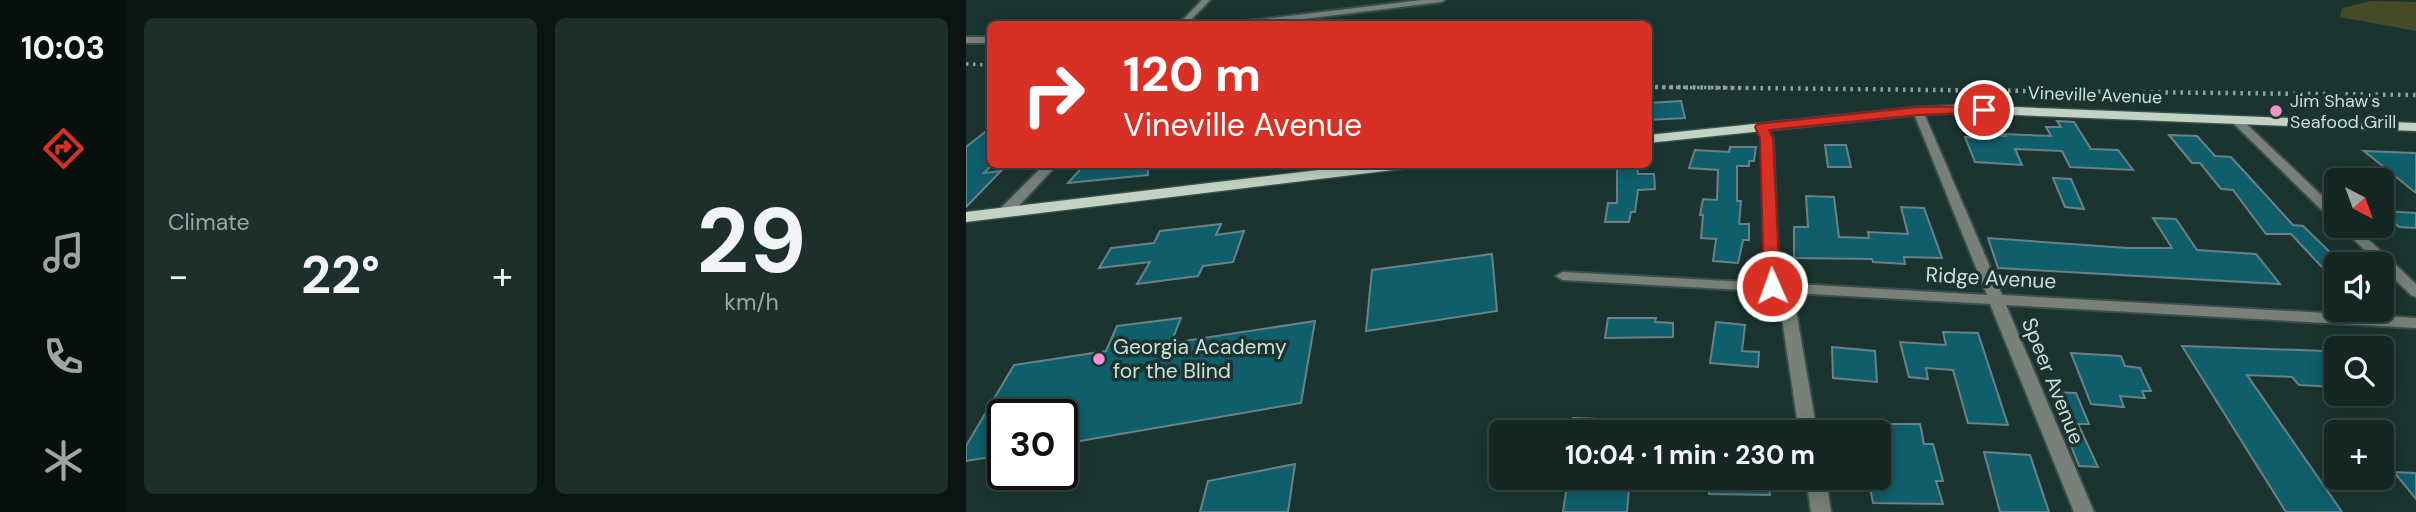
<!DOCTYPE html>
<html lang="en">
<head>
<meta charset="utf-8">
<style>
	:root { --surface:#142723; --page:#1d2f2b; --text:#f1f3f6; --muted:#9da5a6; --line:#334441; --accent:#d93025 }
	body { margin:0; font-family:"DM Sans",sans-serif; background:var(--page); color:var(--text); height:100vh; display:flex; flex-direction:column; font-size:26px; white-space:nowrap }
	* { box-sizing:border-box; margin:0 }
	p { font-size:23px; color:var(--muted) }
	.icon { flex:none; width:38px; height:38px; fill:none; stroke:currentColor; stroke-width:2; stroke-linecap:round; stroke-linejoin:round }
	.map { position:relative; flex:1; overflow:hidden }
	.panel { display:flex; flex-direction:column; gap:18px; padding:18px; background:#0b1513; width:840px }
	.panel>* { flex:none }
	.top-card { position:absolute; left:21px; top:21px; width:665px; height:147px; border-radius:10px; box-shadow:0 4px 18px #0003,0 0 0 2px var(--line); background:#d93025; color:#fff; overflow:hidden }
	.needle { width:46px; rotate:139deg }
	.buttons { position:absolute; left:1358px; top:168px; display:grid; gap:14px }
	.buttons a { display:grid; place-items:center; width:70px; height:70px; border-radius:10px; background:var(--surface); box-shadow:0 4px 18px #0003,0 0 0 2px var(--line); font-size:35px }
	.speed { position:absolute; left:21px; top:399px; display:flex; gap:14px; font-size:35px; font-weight:700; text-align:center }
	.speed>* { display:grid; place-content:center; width:91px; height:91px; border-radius:50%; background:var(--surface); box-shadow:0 4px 18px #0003,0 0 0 2px var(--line); line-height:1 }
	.speed .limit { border:4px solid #111; border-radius:10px; background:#fff; color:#111 }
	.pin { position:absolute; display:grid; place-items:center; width:60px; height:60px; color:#fff; margin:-30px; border:4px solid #fff; border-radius:50%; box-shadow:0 2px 7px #0007 }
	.me { position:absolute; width:77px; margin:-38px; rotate:358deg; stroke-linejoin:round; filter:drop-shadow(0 0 5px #0008) }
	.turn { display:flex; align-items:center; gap:24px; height:147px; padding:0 21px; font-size:32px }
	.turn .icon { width:91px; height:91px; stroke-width:2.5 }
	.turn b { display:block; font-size:49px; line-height:60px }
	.big { font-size:52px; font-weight:700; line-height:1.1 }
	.panel .widget { flex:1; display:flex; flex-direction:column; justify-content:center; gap:10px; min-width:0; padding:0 24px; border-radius:10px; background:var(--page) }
	.panel .dial { align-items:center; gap:0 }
	.dial b { font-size:91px; line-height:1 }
	.heat { display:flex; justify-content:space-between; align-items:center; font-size:38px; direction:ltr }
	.panel .tiles { flex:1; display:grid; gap:18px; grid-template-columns:repeat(2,1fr) }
	.trip { position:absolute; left:523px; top:420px; width:402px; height:70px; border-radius:10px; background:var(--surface); box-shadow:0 4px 18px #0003,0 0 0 2px var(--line); font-weight:700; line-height:70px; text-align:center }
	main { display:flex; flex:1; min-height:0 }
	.menu { display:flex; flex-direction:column; width:126px; justify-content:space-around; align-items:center; background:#08100e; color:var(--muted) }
	.menu .icon { width:49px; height:49px }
	.menu .selected { color:var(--accent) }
	.menu b { font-size:32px; color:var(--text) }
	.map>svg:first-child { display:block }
	.green { fill:#454a27 }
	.building { fill:#0f5e6c; stroke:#688288; stroke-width:2 }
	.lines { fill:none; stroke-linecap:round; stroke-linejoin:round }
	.minor-casing { stroke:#384f4b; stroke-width:4 }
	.tertiary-casing { stroke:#384f4b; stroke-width:4 }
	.primary-casing { stroke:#384f4b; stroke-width:3 }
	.minor { fill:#788079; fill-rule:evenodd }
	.tertiary { fill:#788079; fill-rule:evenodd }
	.primary { fill:#c2d2c3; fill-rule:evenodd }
	.rail-far1 { stroke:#90a29e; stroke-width:3.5; stroke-dasharray:2.5 4.5; stroke-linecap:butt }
	.rail { stroke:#90a29e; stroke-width:4.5; stroke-dasharray:2.5 5; stroke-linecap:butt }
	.route { fill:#d93025; stroke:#8d1f18; stroke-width:2 }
	.poi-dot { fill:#f690cf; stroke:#1b342f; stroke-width:2.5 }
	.labels { text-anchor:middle; stroke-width:7; stroke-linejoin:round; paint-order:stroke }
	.far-street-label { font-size:18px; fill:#d1dfdc; stroke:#1b342f }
	.far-poi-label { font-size:18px; fill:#d1dfdc; stroke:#1b342f; text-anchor:start }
	.street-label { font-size:21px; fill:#d1dfdc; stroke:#1b342f }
	.poi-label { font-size:21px; fill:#d1dfdc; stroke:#1b342f; text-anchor:start }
</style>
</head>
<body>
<main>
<nav class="menu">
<b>10:03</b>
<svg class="icon selected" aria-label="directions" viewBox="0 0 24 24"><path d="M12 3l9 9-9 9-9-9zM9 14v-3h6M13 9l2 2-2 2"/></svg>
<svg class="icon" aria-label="music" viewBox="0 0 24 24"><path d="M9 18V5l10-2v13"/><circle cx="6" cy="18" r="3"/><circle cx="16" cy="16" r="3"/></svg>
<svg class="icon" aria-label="phone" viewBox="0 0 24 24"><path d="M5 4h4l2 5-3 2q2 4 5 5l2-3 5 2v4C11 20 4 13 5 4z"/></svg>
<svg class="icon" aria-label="climate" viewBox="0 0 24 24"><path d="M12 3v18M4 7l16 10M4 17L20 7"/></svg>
</nav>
<section class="panel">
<div class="tiles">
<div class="widget"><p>Climate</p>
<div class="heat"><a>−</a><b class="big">22°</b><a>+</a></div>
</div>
<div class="widget dial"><b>29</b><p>km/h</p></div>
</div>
</section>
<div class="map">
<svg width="1450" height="512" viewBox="0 0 1450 512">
	<rect width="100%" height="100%" fill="#1b342f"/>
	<path class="green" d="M1404,1L1450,2V31L1374,17L1376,8Z"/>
	<path class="building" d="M715,101L719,118L682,120V103Z
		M1091,121L1108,122L1125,149L1152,150L1167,170L1104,167L1096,151L1049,149L1056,165L1009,162L999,137L1026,138L1024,135L1039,136L1037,134L1085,136L1080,127H1095Z
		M24,128V167L18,173L35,171L0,207V147Z
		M1203,135L1231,136L1249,156L1265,157L1327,225L1337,226L1370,258V282L1325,234H1300L1267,190L1255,189L1234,163H1226Z
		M859,145H880L885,167H862Z
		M764,147H790L788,161H783V166H771V201H775L773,224H783V240H777L772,263L747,261L750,239L735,238L737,215H734L737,199L751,200L752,170L723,168L729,150L763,152Z
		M1398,151L1450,153V193Z
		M119,164H182V175L102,183Z
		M651,164H671L672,174H688L689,189L672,190L669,212H665L663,222H639L642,203H651Z
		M1087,178L1105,179L1118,209L1099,207Z
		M840,196L868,197L873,237L903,238L902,232L942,234L935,207L958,208L976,258L938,257L939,264L907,262L906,259L828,258V227H842Z
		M1416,211L1450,213V228L1433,227Z
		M1187,218L1210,219L1231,250L1290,254L1314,284L1032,268L1022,238L1161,248H1206Z
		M255,224L250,235L278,231L267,262L237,266L232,276L171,284L184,262L133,268L145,248L188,243L194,231Z
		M526,254L531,311L400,331L406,270Z
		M215,318L205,343L349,321L335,403L96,444V415H37V455L0,461V446L48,365L140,351L151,326Z
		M642,318H690L689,322L707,323V337L639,338Z
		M750,322L779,325L776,351L793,352L792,367L744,363Z
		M977,332L1012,333L1042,425L1002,423L987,370L960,368L962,379L943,377L934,342L980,345Z
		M1216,346L1360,351L1364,356H1370V387L1333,385L1326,377L1281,375L1376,512H1320Z
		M866,347L909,351L911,382L867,378Z
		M1105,353L1155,356L1159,366L1174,368L1185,391H1176L1179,398L1154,396L1158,407L1125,404Z
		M1084,392L1110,393L1123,424H1112L1132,467L1113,466Z
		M607,418L660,420V432H604Z
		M914,424H954L958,444H967L977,481H970L977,504L907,503L902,478H914Z
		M1018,452L1064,455L1083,512H1034Z
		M329,464L322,512H234L242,481Z
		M1428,472L1450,473V499Z
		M602,478H664L661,512H597Z
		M742,478H802L804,495L743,494Z"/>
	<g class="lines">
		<g class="minor-casing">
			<path id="minor" d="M236,0H244L221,24H213Z
				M456,0H479L475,2L297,24H277L281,21Z
				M0,37H24V43H0Z
				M952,108L957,111L1036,295L1450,318V328L1040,305L1128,512H1108L1024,304L827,293L851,432H833L812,292L597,280L590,276L597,272L799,283L795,138L790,127L795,124L799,125L807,138L813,283L1021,295L947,111Z
				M79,164H92L44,215H34L33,212L34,209Z
				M840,478H860L865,512H845Z"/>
		</g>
		<g class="tertiary-casing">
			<path id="tertiary" d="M1270,117L1274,118L1370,209V220L1365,219L1266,122L1265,120Z
				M1374,226H1388L1450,284V297L1445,295L1416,267V264H1413Z"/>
		</g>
		<g class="primary-casing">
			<path id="primary" d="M996,105L1450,123V131L996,113L952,115L682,143V135L952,107Z
				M402,164H451L444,168L0,222V212Z"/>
		</g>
		<use href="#minor" class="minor"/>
		<use href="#tertiary" class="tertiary"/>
		<use href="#primary" class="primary"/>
		<path class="rail-far1" d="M0,64L24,65
			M682,87L792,88"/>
		<path class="rail" d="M682,87L1450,95"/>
	</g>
	<path class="route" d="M1018,106L1024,110L1022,112L952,115L803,130L807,138L814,286L806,291L800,290L798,286L794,138L789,127L791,124L952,107Z"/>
	<g class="poi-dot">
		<circle cx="1310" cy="111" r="7"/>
		<circle cx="133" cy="359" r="7"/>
	</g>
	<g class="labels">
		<g class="far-street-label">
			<text transform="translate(1129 95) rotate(2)" y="6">Vineville Avenue</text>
		</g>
		<g class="far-poi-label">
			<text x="1324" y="107">Jim Shaw's<tspan x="1324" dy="21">Seafood Grill</tspan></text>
		</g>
		<g class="street-label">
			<text transform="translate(1025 278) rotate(3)" y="7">Ridge Avenue</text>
			<text transform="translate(1087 381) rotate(68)" y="7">Speer Avenue</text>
		</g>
		<g class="poi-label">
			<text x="147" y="354">Georgia Academy<tspan x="147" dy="24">for the Blind</tspan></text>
		</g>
	</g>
</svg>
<div class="buttons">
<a><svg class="needle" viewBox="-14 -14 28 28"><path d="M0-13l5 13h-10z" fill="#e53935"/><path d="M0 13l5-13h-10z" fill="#9da5a6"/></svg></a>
<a><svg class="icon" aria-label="sound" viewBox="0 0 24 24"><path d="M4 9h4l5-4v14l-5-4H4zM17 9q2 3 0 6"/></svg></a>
<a><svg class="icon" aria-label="search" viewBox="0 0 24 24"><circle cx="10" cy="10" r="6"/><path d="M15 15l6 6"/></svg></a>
<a>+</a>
</div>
<div class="speed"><div class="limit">30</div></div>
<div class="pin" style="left:1018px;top:110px;background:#d93025"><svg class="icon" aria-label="arrive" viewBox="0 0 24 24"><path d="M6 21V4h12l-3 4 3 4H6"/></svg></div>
<svg class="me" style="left:806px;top:286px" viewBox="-20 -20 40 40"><circle r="17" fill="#d93025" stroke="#fff" stroke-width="3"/><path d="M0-11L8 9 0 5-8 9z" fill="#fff"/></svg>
<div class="trip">10:04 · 1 min · 230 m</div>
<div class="top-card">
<div class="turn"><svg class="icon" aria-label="right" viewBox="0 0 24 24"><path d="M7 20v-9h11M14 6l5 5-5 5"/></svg><div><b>120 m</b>Vineville Avenue</div></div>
</div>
</div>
</main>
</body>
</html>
